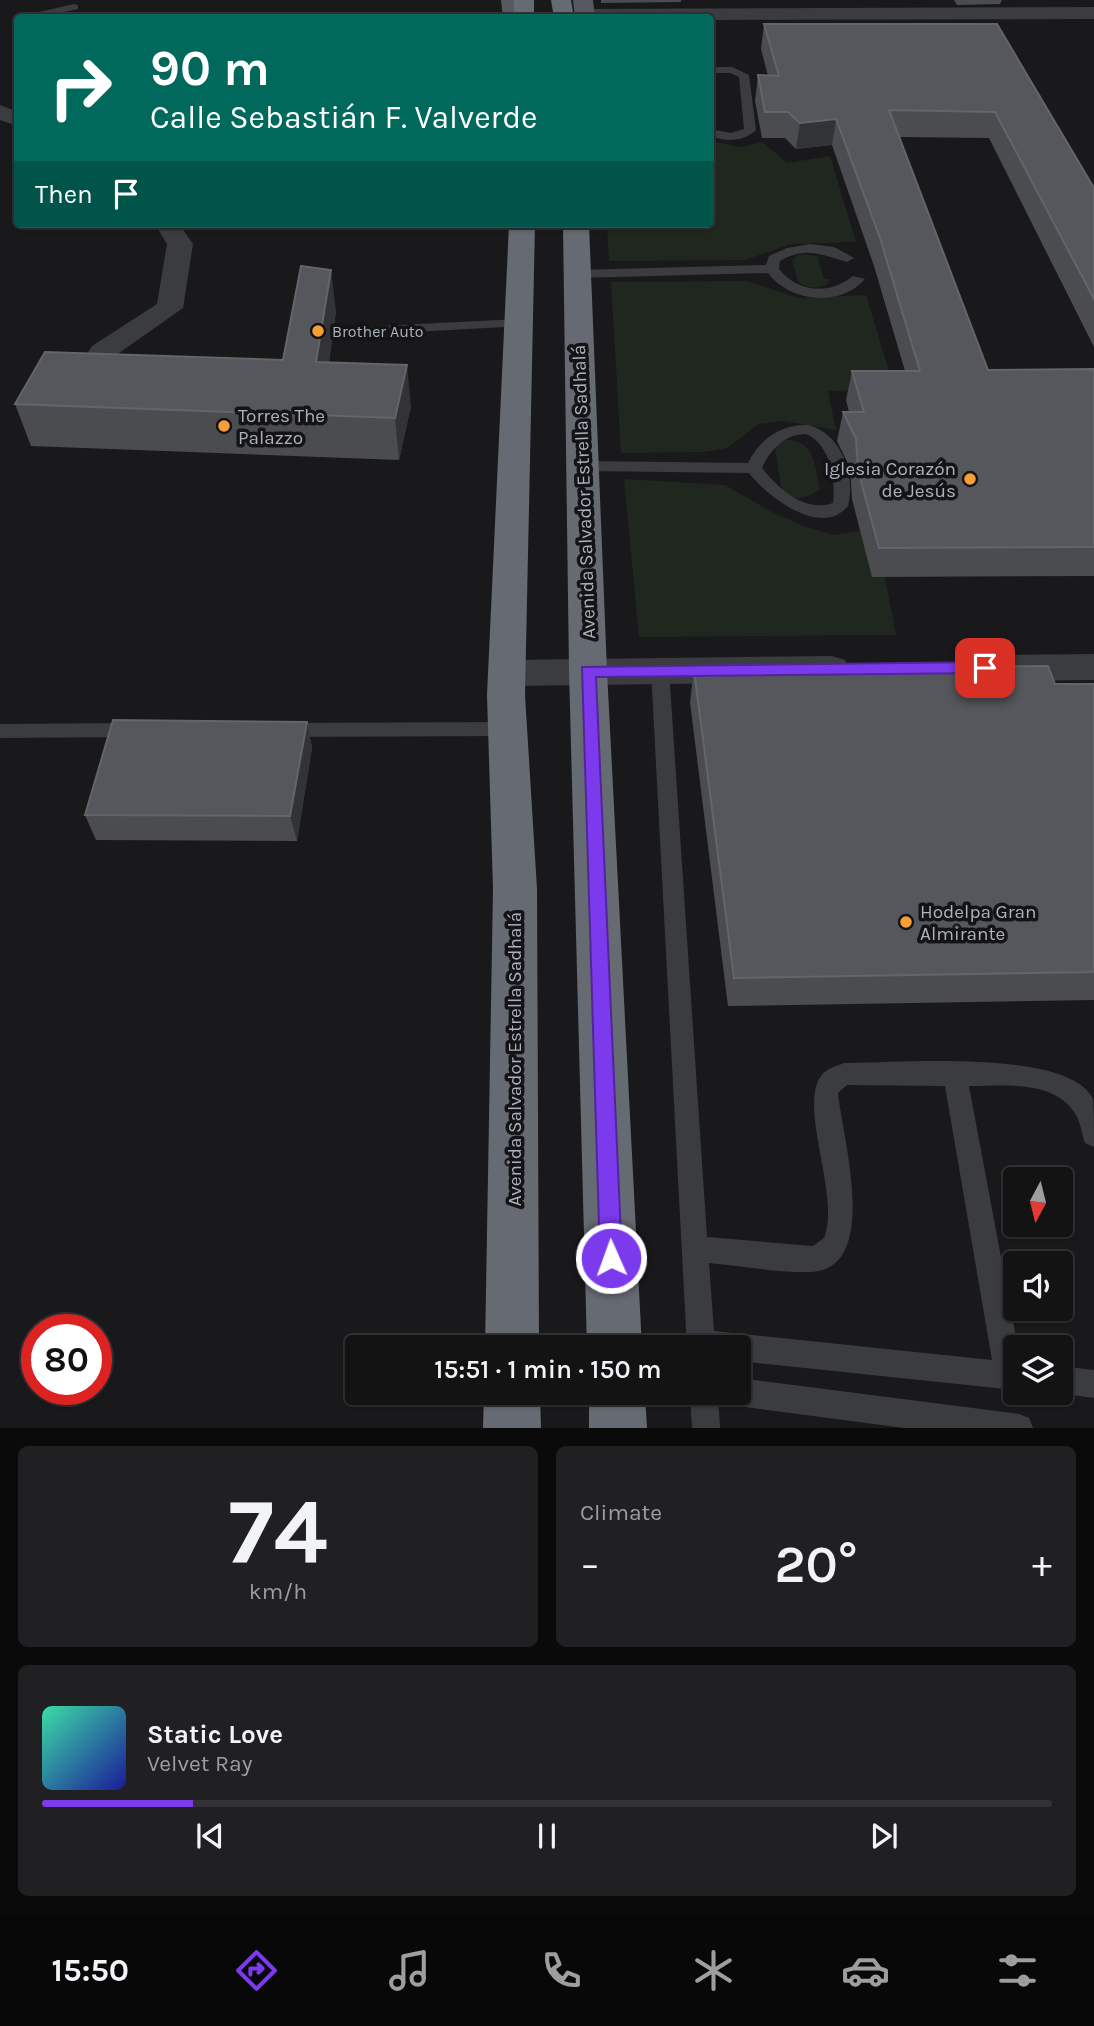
<!DOCTYPE html>
<html lang="en">
<head>
<meta charset="utf-8">
<style>
	:root { --surface:#131314; --page:#202022; --text:#f1f3f6; --muted:#9d9ea0; --line:#323234; --accent:#7c3aed }
	body { margin:0; font-family:Karla,sans-serif; background:var(--page); color:var(--text); height:100vh; display:flex; flex-direction:column; font-size:26px; white-space:nowrap }
	* { box-sizing:border-box; margin:0 }
	p { font-size:23px; color:var(--muted) }
	.icon { flex:none; width:38px; height:38px; fill:none; stroke:currentColor; stroke-width:2; stroke-linecap:round; stroke-linejoin:round }
	.map { position:relative; height:1428px; overflow:hidden }
	.panel { display:flex; flex-direction:column; gap:18px; padding:18px; background:#0a0a0b; flex:1 }
	.panel>* { flex:none }
	.guide { position:absolute; left:14px; top:14px; width:700px; height:214px; border-radius:7px; box-shadow:0 2px 5px #0004,0 0 0 2px var(--line); background:#00695c; color:#fff; overflow:hidden }
	.needle { width:46px; rotate:187deg }
	.tools { position:absolute; left:1003px; top:1167px; display:grid; gap:14px }
	.tools a { display:grid; place-items:center; width:70px; height:70px; border-radius:7px; background:var(--surface); box-shadow:0 2px 5px #0004,0 0 0 2px var(--line); font-size:35px }
	.speed { position:absolute; left:21px; top:1314px; display:flex; gap:14px; font-size:35px; font-weight:700; text-align:center }
	.speed>* { display:grid; place-content:center; width:91px; height:91px; border-radius:50%; background:var(--surface); box-shadow:0 2px 5px #0004,0 0 0 2px var(--line); line-height:1 }
	.speed .limit { border:10px solid #d22; background:#fff; color:#111 }
	.pin { position:absolute; display:grid; place-items:center; width:60px; height:60px; color:#fff; margin:-30px; border-radius:14px; box-shadow:0 4px 10px #0006 }
	.me { position:absolute; width:77px; margin:-38px; rotate:358deg; stroke-linejoin:round; filter:drop-shadow(0 0 5px #0008) }
	.turn { display:flex; align-items:center; gap:24px; height:147px; padding:0 21px; font-size:32px }
	.turn .icon { width:91px; height:91px; stroke-width:2.5 }
	.turn b { display:block; font-size:49px; line-height:60px }
	.then { display:flex; align-items:center; height:66px; padding:0 21px; background:#0003; gap:14px; font-size:26px }
	.big { font-size:52px; font-weight:600; line-height:1.1 }
	.panel .widget { flex:1; display:flex; flex-direction:column; justify-content:center; gap:10px; min-width:0; padding:0 24px; border-radius:10px; background:var(--page) }
	.panel .dial { align-items:center; gap:0 }
	.dial b { font-size:91px; line-height:1 }
	.song { display:flex; align-items:center; gap:21px }
	.cover { width:84px; height:84px; border-radius:10px; background:linear-gradient(135deg,hsl(160 70% 55%),hsl(240 70% 35%)) }
	.played { height:7px; border-radius:4px; background:linear-gradient(90deg,var(--accent) 15%,var(--line) 15%) }
	.keys { display:flex; justify-content:space-around; direction:ltr }
	.heat { display:flex; justify-content:space-between; align-items:center; font-size:38px; direction:ltr }
	.panel .tiles { flex:1; display:grid; gap:18px; grid-template-columns:1fr 1fr }
	.widget:last-child { grid-column:span 2 }
	.trip { position:absolute; left:345px; top:1335px; width:406px; height:70px; border-radius:7px; background:var(--surface); box-shadow:0 2px 5px #0004,0 0 0 2px var(--line); font-weight:600; line-height:70px; text-align:center }
	.menu { display:flex; height:112px; justify-content:space-around; align-items:center; background:#080808; color:var(--muted) }
	.menu .icon { width:49px; height:49px }
	.menu .on { color:var(--accent) }
	.menu b { font-size:32px; color:var(--text) }
	.map>svg:first-child { display:block }
	.green { fill:#1f271f }
	.lines { fill:none; stroke-linecap:round; stroke-linejoin:round }
	.lane { fill:#3a3c40; fill-rule:evenodd }
	.street { fill:#3a3c40; fill-rule:evenodd }
	.primary { fill:#56595f; fill-rule:evenodd }
	.highway { fill:#666a72; fill-rule:evenodd }
	.wall { fill:#4a4c50 }
	.shaded-wall { fill:#323336 }
	.building { fill:#55575c; stroke:#62656a; stroke-width:2 }
	.route { fill:#7c3aed; stroke:#51269a; stroke-width:2 }
	.poi-dot { fill:#f79e36; stroke:#141416; stroke-width:2.5 }
	.labels { text-anchor:middle; stroke-width:7; stroke-linejoin:round; paint-order:stroke }
	.far-poi-label { font-size:16px; fill:#abb2bb; stroke:#141416; text-anchor:start }
	.poi-label { font-size:19px; fill:#abb2bb; stroke:#141416; text-anchor:start }
	.street-label { font-size:19px; fill:#abb2bb; stroke:#141416 }
</style>
</head>
<body>
<div class="map">
<svg width="1094" height="1428" viewBox="0 0 1094 1428">
	<rect width="100%" height="100%" fill="#19191b"/>
	<path class="green" d="M711,141L740,147L763,142L787,163L830,156L856,242L791,244L745,260L609,261L607,224H710Z
		M806,254L823,258H818L824,279H829L828,284C818,289 806,289 798,281L792,261L797,255Z
		M747,281L799,298L866,295L893,384L883,390L828,391L836,430L784,421L759,424L727,448L703,452L621,453L611,282Z
		M785,440C814,439 815,465 820,489C806,499 796,502 782,491L775,450L776,445Z
		M624,479L725,485L772,512L806,527L834,535L860,531L885,577L896,635L639,637Z"/>
	<g class="lines">
		<path class="lane" d="M74,4L78,5V9L36,18H18V21L13,18Z
			M710,67H732L749,75L756,130C743,142 727,142 710,136V129L731,133L744,129L739,77L730,73H710Z
			M810,244L834,247L854,258L847,262C822,255 806,246 780,261L779,269C798,293 830,295 853,276L865,279C840,308 790,302 768,273L576,278L569,274L576,270L766,265L769,256L787,248Z
			M521,319L526,320V326L356,335L349,331L356,327Z
			M808,425C841,433 856,475 848,506C821,539 767,496 749,473L583,471L575,466L583,461L748,463C760,438 782,424 808,425ZM806,434C830,444 836,479 833,503C804,513 778,488 762,468C770,450 785,434 806,434Z
			M660,663L669,670L707,1237L813,1246L824,1238C841,1197 798,1108 821,1076C825,1069 837,1066 844,1063C895,1063 1069,1048 1093,1099C1094,1110 1094,1134 1094,1147L1085,1143C1082,1135 1081,1125 1077,1117C1058,1079 1004,1086 969,1086L1018,1348H1015V1390L738,1361V1348H687L651,670ZM847,1085L945,1086L992,1360L714,1331L709,1263C742,1266 777,1273 810,1272C882,1270 842,1136 838,1093Z
			M508,722L515,724L518,729L515,734L508,736L281,737L274,735L271,730L274,725L281,723Z
			M136,723L143,725L146,730L143,735L136,737L0,738V724Z
			M1060,1366L1094,1370V1398L1058,1393H1060Z
			M738,1378L1019,1414L1029,1418L1033,1428H904L738,1406L728,1402L724,1393H738Z
			M690,1393H718L720,1428H692Z"/>
		<path class="street" d="M1094,7V19L710,20V18H577L575,15L585,9Z
			M0,105L18,112V126L0,120Z
			M155,224H179L193,244L183,308L112,358H92L88,352L92,346L157,304L167,244Z
			M1094,654V680L998,681L985,677L980,668L985,659L998,655Z
			M832,656L845,660L850,669L845,678L832,682L507,686L494,682L489,673L494,664L507,660Z"/>
		<path class="primary" d="M501,0H521L523,18H503Z
			M573,0H593L595,18H575Z"/>
		<path class="highway" d="M514,0H534V18H514Z
			M551,0H571L574,18H554Z
			M509,224H535L525,695L537,889L539,1348H485L493,889L487,695Z
			M563,224H589L607,671L642,1348H587L569,671Z
			M484,1393H540L541,1428H483Z
			M589,1393H645L647,1428H589Z"/>
	</g>
	<path class="wall" d="M601,0H681V2L601,3Z
		M954,0H1002L1000,4L957,5Z
		M764,24H997L1094,188V347L989,138L899,137L988,370L1094,369V576L872,577L852,499L850,468L837,441L843,412H849L846,400L852,371H905L874,266L832,145L796,149L785,138H762L755,101L758,75L768,76L761,49Z
		M336,311L329,362L411,406L399,460L31,446L15,404L283,360Z
		M694,670L1055,684H1094V1000L728,1006L690,702Z
		M307,722L312,748L297,841L96,840L85,815Z"/>
	<path class="shaded-wall" d="M836,119L832,145L796,149L800,123Z
		M331,270L336,311L323,403L316,362Z
		M407,365L411,406L399,460L395,418Z
		M307,722L312,748L297,841L290,816Z"/>
	<path class="building" d="M764,24H997L1094,188V299L995,112L889,110L988,370L1094,369V547L879,548L858,470L856,439L843,412H864L852,371H920L880,238L836,119L800,123L788,112H765L758,75L779,76Z
		M301,266L331,270L316,362L407,365L395,418L15,404L45,352L283,360Z
		M1048,666L1055,684H1094V972L734,978L694,670Z
		M113,720L307,722L290,816L85,815Z"/>
	<path class="route" d="M985,662L993,668L985,673L596,677L622,1258L619,1266L611,1269L603,1266L600,1258L582,667Z"/>
	<g class="poi-dot">
		<circle cx="318" cy="331" r="7"/>
		<circle cx="224" cy="426" r="7"/>
		<circle cx="970" cy="479" r="7"/>
		<circle cx="906" cy="922" r="7"/>
	</g>
	<g class="labels">
		<g class="far-poi-label">
			<text x="332" y="337">Brother Auto</text>
		</g>
		<g class="poi-label">
			<text x="238" y="422">Torres The<tspan x="238" dy="22">Palazzo</tspan></text>
			<text x="956" y="475" text-anchor="end">Iglesia Corazón<tspan x="956" dy="22">de Jesús</tspan></text>
			<text x="920" y="918">Hodelpa Gran<tspan x="920" dy="22">Almirante</tspan></text>
		</g>
		<g class="street-label">
			<text transform="translate(583 492) rotate(-92)" y="7">Avenida Salvador Estrella Sadhalá</text>
			<text transform="translate(514 1059) rotate(-90)" y="7">Avenida Salvador Estrella Sadhalá</text>
		</g>
	</g>
</svg>
<div class="tools">
<a><svg class="needle" viewBox="-14 -14 28 28"><path d="M0-13l5 13h-10z" fill="#e53935"/><path d="M0 13l5-13h-10z" fill="#9d9ea0"/></svg></a>
<a><svg class="icon" aria-label="sound" viewBox="0 0 24 24"><path d="M4 9h4l5-4v14l-5-4H4zM17 9q2 3 0 6"/></svg></a>
<a><svg class="icon" aria-label="layers" viewBox="0 0 24 24"><path d="M12 4l9 5-9 5-9-5zM3 14l9 5 9-5"/></svg></a>
</div>
<div class="speed"><div class="limit">80</div></div>
<div class="pin" style="left:985px;top:668px;background:#d93025"><svg class="icon" aria-label="arrive" viewBox="0 0 24 24"><path d="M6 21V4h12l-3 4 3 4H6"/></svg></div>
<svg class="me" style="left:611px;top:1258px" viewBox="-20 -20 40 40"><circle r="17" fill="#7c3aed" stroke="#fff" stroke-width="3"/><path d="M0-11L8 9 0 5-8 9z" fill="#fff"/></svg>
<div class="trip">15:51 · 1 min · 150 m</div>
<div class="guide">
<div class="turn"><svg class="icon" aria-label="right" viewBox="0 0 24 24"><path d="M7 20v-9h11M14 6l5 5-5 5"/></svg><div><b>90 m</b>Calle Sebastián F. Valverde</div></div>
<div class="then">Then<svg class="icon" aria-label="arrive" viewBox="0 0 24 24"><path d="M6 21V4h12l-3 4 3 4H6"/></svg></div>
</div>
</div>
<section class="panel">
<div class="tiles">
<div class="widget dial"><b>74</b><p>km/h</p></div>
<div class="widget"><p>Climate</p>
<div class="heat"><a>−</a><b class="big">20°</b><a>+</a></div>
</div>
<div class="widget">
<div class="song"><i class="cover"></i><div><b>Static Love</b><p>Velvet Ray</p></div></div>
<div class="played"></div>
<div class="keys"><svg class="icon" aria-label="previous" viewBox="0 0 24 24"><path d="M18 5L8 12l10 7zM5 5v14"/></svg><svg class="icon" aria-label="pause" viewBox="0 0 24 24"><path d="M8 5v14M16 5v14"/></svg><svg class="icon" aria-label="next" viewBox="0 0 24 24"><path d="M6 5l10 7-10 7zM19 5v14"/></svg></div>
</div>
</div>
</section>
<nav class="menu">
<b>15:50</b>
<svg class="icon on" aria-label="directions" viewBox="0 0 24 24"><path d="M12 3l9 9-9 9-9-9zM9 14v-3h6M13 9l2 2-2 2"/></svg>
<svg class="icon" aria-label="music" viewBox="0 0 24 24"><path d="M9 18V5l10-2v13"/><circle cx="6" cy="18" r="3"/><circle cx="16" cy="16" r="3"/></svg>
<svg class="icon" aria-label="phone" viewBox="0 0 24 24"><path d="M5 4h4l2 5-3 2q2 4 5 5l2-3 5 2v4C11 20 4 13 5 4z"/></svg>
<svg class="icon" aria-label="climate" viewBox="0 0 24 24"><path d="M12 3v18M4 7l16 10M4 17L20 7"/></svg>
<svg class="icon" aria-label="car" viewBox="0 0 24 24"><path d="M5 17H2v-5l4-1 3-4h7l3 4 3 1v5h-3M9 17h6M6 11h13"/><circle cx="7" cy="17" r="2"/><circle cx="17" cy="17" r="2"/></svg>
<svg class="icon" aria-label="filters" viewBox="0 0 24 24"><path d="M4 7h16M4 17h16"/><circle cx="9" cy="7" r="2"/><circle cx="15" cy="17" r="2"/></svg>
</nav>
</body>
</html>
